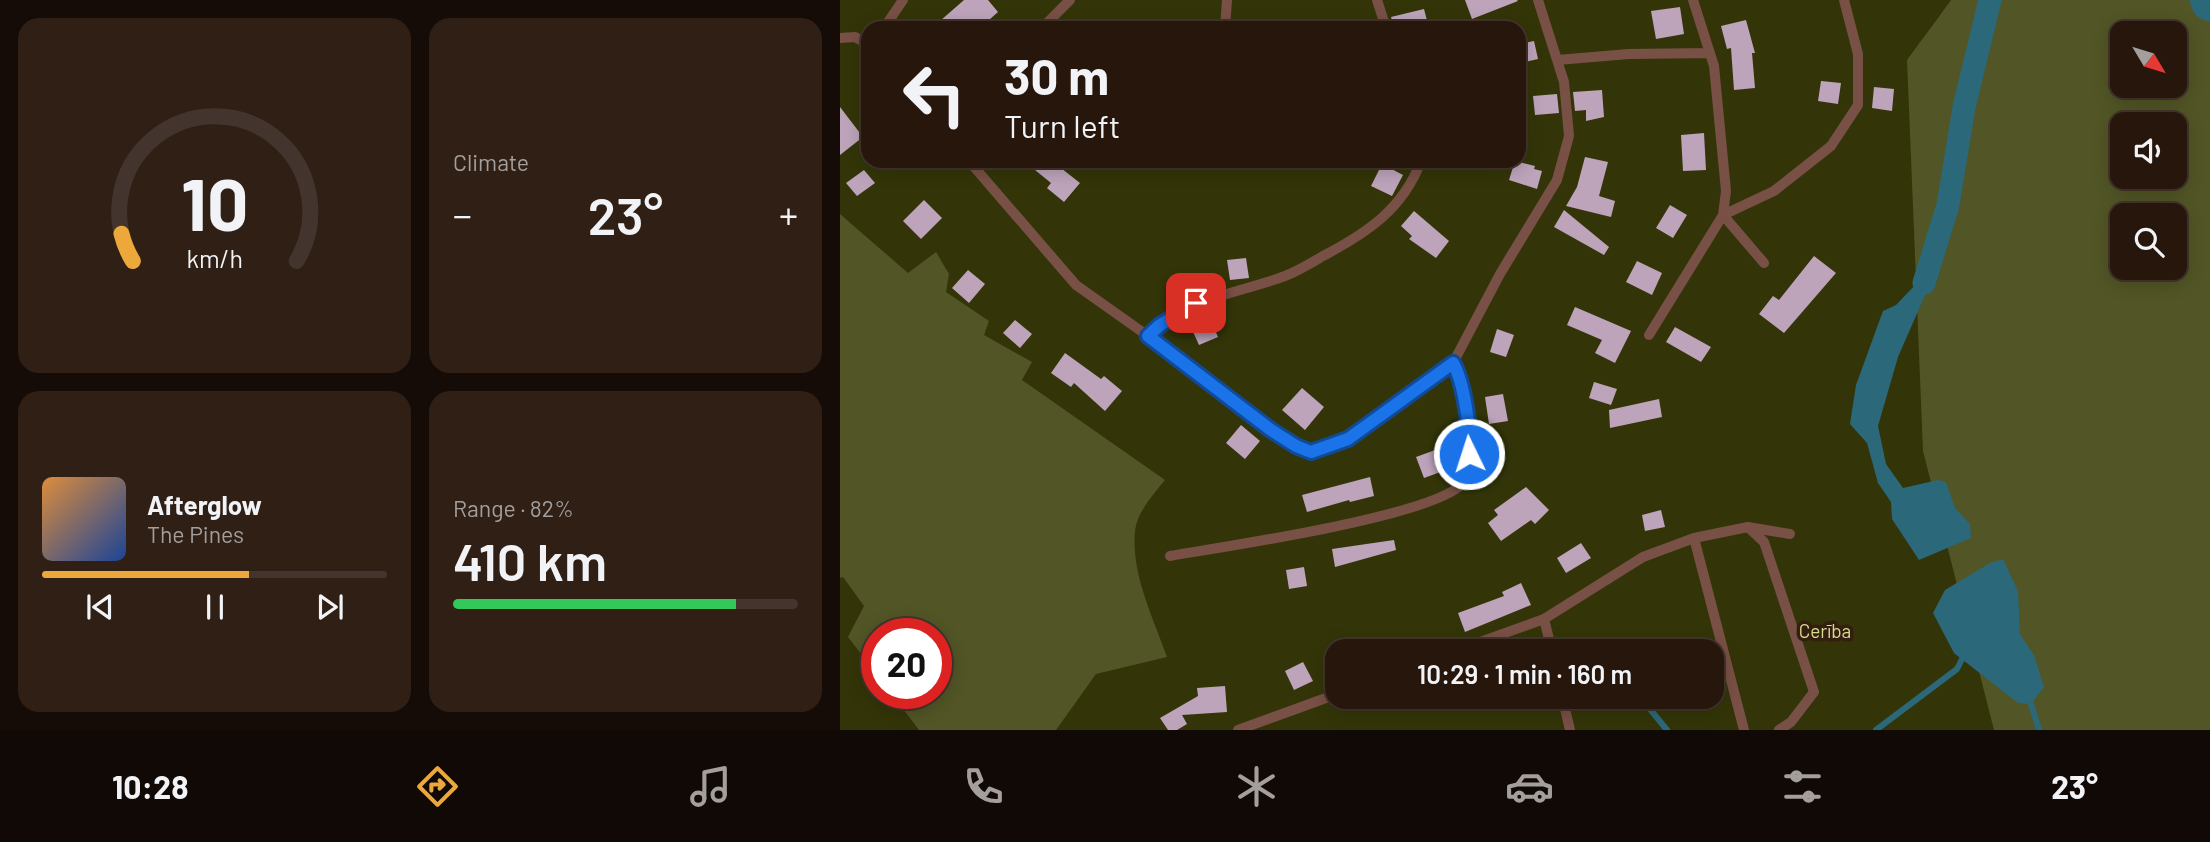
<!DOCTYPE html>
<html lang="en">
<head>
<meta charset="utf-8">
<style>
	:root { --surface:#27160c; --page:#2f1f15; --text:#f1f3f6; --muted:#a49f9d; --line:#43352d; --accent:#eda83b }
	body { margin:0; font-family:Barlow,sans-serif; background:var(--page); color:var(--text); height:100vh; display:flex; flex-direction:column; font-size:26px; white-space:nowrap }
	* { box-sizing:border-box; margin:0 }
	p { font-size:23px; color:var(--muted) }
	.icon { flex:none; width:38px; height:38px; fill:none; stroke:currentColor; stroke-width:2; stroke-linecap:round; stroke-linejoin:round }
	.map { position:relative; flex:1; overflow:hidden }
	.sheet { display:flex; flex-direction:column; gap:18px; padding:18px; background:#150c07; width:840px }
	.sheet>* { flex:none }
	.banner { position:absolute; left:21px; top:21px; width:665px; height:147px; border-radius:21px; box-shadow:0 4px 18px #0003,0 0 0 2px var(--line); background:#27160c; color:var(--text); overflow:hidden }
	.needle { width:46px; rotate:128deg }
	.controls { position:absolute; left:1270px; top:21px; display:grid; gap:14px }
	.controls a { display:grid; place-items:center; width:77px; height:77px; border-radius:14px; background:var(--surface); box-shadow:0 4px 18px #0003,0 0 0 2px var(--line); font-size:35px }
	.speed { position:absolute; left:21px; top:618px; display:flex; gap:14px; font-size:35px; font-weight:700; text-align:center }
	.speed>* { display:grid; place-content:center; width:91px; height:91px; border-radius:50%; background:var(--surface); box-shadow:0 4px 18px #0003,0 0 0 2px var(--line); line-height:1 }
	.speed .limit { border:10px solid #d22; background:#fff; color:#111 }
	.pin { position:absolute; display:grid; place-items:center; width:60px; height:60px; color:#fff; margin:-30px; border-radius:14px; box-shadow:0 4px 10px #0006 }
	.me { position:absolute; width:77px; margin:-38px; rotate:356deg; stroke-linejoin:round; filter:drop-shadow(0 0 5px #0008) }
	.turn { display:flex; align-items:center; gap:24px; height:147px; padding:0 28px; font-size:32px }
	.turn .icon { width:91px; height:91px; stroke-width:2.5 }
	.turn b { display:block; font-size:49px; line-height:60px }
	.big { font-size:52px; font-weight:600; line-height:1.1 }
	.sheet .tile { flex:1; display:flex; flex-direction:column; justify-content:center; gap:10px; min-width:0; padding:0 24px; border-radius:21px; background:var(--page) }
	.sheet .dial { align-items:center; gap:0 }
	.dial svg { height:182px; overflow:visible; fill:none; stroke:var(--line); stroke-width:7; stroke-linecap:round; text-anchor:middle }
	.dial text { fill:var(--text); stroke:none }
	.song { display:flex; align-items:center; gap:21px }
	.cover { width:84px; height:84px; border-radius:10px; background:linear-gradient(135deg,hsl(30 70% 55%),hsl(220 70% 35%)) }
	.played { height:7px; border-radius:4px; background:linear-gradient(90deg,var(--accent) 60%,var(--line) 60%) }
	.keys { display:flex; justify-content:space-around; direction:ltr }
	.heat { display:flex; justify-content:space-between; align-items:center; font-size:38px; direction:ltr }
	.charge { height:10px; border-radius:5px; background:linear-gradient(90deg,#34c759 82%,var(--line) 0) }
	.sheet .tiles { flex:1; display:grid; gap:18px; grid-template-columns:repeat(2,1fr) }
	.trip { position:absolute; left:485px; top:639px; width:399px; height:70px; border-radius:21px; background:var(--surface); box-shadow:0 4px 18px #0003,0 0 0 2px var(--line); font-weight:600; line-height:70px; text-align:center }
	.tabs { display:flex; height:112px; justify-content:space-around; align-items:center; background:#100905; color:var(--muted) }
	.tabs .icon { width:49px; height:49px }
	.tabs .current { color:var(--accent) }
	.tabs b { font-size:32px; color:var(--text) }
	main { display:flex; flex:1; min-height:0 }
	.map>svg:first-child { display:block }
	.green { fill:#333508; fill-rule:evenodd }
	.forest { fill:#525525; fill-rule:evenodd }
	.water { fill:#2b697a }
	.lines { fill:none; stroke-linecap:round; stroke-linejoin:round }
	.stream { stroke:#2b697a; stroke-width:6 }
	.canal { stroke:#2b697a; stroke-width:23 }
	.river { stroke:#2b697a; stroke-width:38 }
	.building { fill:#bda4bb }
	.lane { stroke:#795045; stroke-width:10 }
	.route-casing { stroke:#114b97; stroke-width:18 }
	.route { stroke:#1a73e8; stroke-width:12 }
	.labels { text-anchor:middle; stroke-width:7; stroke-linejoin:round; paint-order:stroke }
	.park-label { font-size:19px; fill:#d5db8f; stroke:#341e10 }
</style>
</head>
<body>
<main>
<section class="sheet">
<div class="tiles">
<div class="tile dial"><svg viewBox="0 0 100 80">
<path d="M14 69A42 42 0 1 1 86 69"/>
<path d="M14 69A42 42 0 0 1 9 57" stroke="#eda83b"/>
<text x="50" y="56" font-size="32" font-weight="700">10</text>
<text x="50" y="72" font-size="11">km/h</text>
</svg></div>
<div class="tile"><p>Climate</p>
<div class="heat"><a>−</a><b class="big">23°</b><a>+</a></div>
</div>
<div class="tile">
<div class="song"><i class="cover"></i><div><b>Afterglow</b><p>The Pines</p></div></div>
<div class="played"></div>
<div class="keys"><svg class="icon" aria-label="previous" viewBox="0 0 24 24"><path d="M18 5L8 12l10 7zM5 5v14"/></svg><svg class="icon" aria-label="pause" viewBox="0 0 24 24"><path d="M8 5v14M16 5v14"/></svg><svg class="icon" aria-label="next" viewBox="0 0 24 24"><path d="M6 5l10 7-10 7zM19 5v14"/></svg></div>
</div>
<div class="tile"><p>Range · 82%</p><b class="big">410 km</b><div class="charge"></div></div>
</div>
</section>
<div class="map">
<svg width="1370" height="730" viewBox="0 0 1370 730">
	<rect width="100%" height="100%" fill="#341e10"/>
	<path class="green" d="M0,0H1111L1083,38L1173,730H0ZM28,28H679V161H28ZM37,634H96V693H37ZM497,651H872V696H497Z"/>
	<path class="forest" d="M1111,0H1370V730H1154L1083,451L1067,60ZM1283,33H1335V86H1283ZM1283,124H1335V177H1283ZM1283,215H1335V268H1283Z
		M0,214L68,273L96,252L109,274L106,292L149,321L144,335L192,362L182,380L325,480C313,495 297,512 295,531C291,574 313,617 327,657L256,674L216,730H79L51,693H96V634H37V675L8,637L24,606L3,577L0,578Z"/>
	<path class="water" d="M1079,281L1089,286L1058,357L1038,426L1046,464L1063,488L1098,480L1106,482L1115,508L1130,524L1131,538L1079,560L1052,519L1051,502L1038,483L1027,443L1010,424L1016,385L1043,311L1056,305Z
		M1163,559L1178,591L1180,634L1194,655L1204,687L1191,704L1178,703L1114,653L1093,613L1105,590L1150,563Z"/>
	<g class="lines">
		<path class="stream" d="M805,703L827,730
			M1191,704L1199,730
			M1036,730L1117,669L1122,659"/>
		<path class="canal" d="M1084,283L1108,205L1124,107L1150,0"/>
		<path class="river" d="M1369,0L1370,2"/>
	</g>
	<path class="building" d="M124,0H148L158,12L140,28H92Z
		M625,0H677L678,1L632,19Z
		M840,7L844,34L816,39L811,11Z
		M584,9L589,28H554L551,17Z
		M906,20L915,53H912L915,88L894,90L891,48L887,49L881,26Z
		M694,41L698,59L681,63L679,44Z
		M981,81L1001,83L998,104L978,101Z
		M1034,87L1054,89L1052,111L1032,108Z
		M762,90L764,117L746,121V110L735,111L733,92Z
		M717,94L719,113L695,115L693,96Z
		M0,107L23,137L0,155Z
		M864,133L866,170L843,171L841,135Z
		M745,157L768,162L759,196L775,201L771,217L726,206L737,187Z
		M184,161H212L240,183L224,202L207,188L211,183Z
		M675,161L695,166L694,169L702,171L697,189L669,180Z
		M542,164L563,175L552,196L531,186Z
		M24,170L35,183L17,196L6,183Z
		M84,200L102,218L81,239L63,221Z
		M830,205L847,215L833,238L816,228Z
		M724,210L769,247L764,255L714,227Z
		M574,211L609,241L596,258L569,239L572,236L561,226Z
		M974,256L996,273L944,333L919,314L933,296L939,300Z
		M406,258L409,278L390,280L387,260Z
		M797,261L822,273L812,295L786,282Z
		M128,270L145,284L129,303L112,288Z
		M735,307L791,331L775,363L755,353L762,340L727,325Z
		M368,314L378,337L359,345L349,323Z
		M175,320L192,334L180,348L163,333Z
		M835,327L871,347L861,362L826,342Z
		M657,329L674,335L666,357L650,352Z
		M225,353L261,379L264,376L282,391L265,411L234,383L231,387L211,373Z
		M754,382L777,389L771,405L749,398Z
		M462,388L484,407L465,430L442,410Z
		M663,394L668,421L649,424L645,397Z
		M819,399L822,417L770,428L769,410Z
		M401,425L420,441L405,459L386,443Z
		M598,449L606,470L584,478L576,457Z
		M530,477L534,496L510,502L509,500L467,512L462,495Z
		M686,487L709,510L695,524L691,520L661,541L648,523L658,515L654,510Z
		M821,510L825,527L805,531L802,515Z
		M554,540L556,550L495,567L492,549Z
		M741,543L751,558L726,573L717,558Z
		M464,567L467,586L449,589L446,570Z
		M681,583L691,605L625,632L618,613L664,596L662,592Z
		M463,662L473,681L454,690L445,671Z
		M385,686L387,712L342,715L347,724L337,730H328L320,718L358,696L357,688Z"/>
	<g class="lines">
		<path class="lane" d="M537,0L546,28
			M44,28L63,0
			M207,28L208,22L230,0
			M385,28L387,0
			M0,38L15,37L28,44
			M717,60L789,54L870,53
			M129,161L236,285L308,336L431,430L456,446L471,452L508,439L613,363L660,274L717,180L729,136L724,82L698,0
			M924,263L883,215L934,191L991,146L1018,105V54L1004,0
			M809,335L883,215L886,191L874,66L853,0
			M308,336C345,298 397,294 445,276C458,271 471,263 483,256C527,233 563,209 581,161
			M908,527L924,542L974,692L951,722L939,730
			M854,538L904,730
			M330,556C381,547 598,516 624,482C639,463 624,382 613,363
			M704,619L712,651
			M615,651L704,619L803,557L854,538L908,527L950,534
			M722,696L730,730
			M398,730L497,694"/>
	</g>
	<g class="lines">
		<g class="route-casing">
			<path id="route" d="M356,303L320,325L308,336L431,430L456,446L471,452L508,439L613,363C624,382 631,431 629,454"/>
		</g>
		<use href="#route" class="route"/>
	</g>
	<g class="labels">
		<g class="park-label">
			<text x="985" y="638">Cerība</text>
		</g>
	</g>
</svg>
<div class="controls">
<a><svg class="needle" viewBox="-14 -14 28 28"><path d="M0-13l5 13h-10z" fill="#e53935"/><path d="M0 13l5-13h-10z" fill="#a49f9d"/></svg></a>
<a><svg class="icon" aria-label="sound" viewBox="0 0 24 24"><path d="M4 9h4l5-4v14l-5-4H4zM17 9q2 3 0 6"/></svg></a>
<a><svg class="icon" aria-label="search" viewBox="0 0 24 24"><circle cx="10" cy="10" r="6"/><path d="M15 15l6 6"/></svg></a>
</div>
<div class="speed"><div class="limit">20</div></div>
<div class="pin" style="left:356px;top:303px;background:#d93025"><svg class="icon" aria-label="arrive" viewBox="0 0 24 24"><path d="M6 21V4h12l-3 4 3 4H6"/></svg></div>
<svg class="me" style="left:629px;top:454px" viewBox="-20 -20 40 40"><circle r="17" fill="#1a73e8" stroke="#fff" stroke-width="3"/><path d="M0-11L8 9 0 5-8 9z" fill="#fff"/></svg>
<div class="trip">10:29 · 1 min · 160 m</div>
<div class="banner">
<div class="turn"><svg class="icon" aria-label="left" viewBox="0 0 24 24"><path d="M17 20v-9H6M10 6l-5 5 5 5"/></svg><div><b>30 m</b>Turn left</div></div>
</div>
</div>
</main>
<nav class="tabs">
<b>10:28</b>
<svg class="icon current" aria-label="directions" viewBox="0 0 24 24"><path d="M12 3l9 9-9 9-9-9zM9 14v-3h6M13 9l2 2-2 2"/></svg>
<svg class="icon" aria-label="music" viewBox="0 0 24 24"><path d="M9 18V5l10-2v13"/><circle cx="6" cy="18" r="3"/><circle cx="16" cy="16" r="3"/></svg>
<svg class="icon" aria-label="phone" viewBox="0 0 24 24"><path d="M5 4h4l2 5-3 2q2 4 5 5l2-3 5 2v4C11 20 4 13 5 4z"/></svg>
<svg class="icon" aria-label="climate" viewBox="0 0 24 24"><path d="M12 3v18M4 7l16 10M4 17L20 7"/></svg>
<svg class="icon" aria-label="car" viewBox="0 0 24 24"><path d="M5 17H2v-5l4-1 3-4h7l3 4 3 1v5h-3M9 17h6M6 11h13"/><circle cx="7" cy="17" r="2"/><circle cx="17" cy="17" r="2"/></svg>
<svg class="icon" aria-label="filters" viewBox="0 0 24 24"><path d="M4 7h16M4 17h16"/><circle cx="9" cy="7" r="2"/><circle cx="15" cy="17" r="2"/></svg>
<b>23°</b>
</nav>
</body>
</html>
